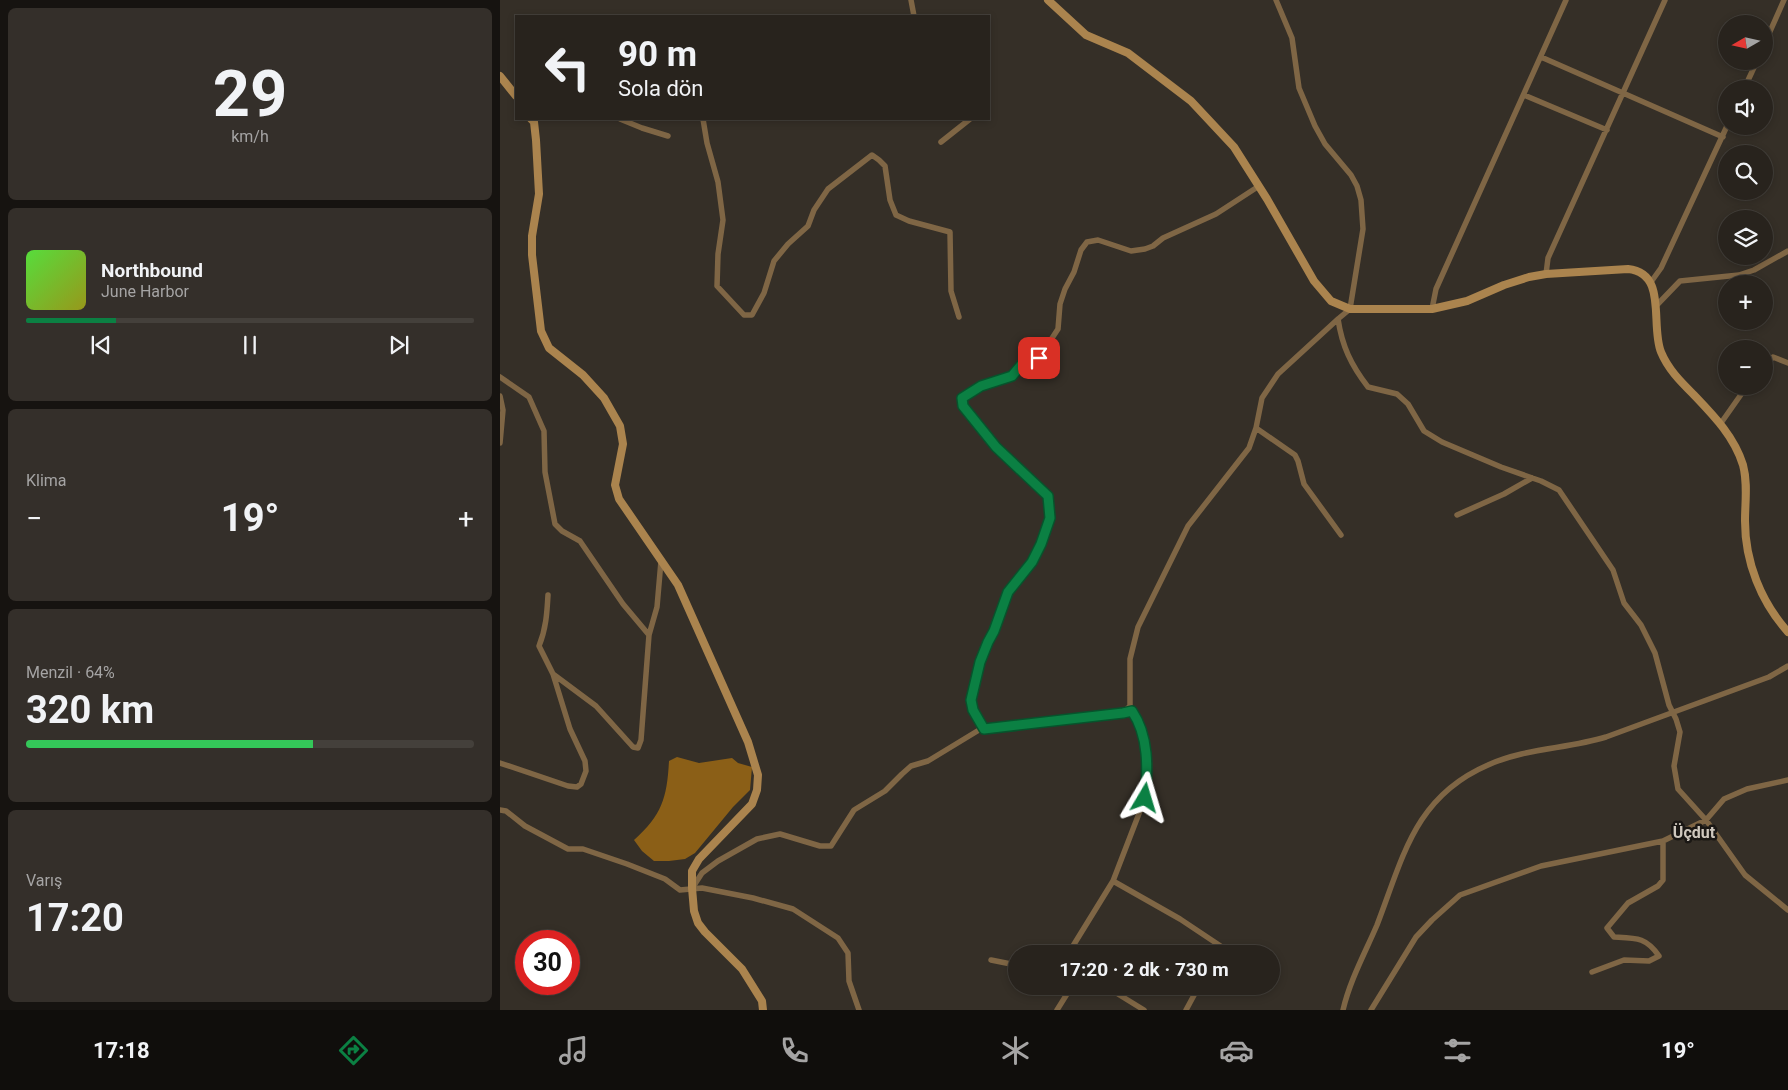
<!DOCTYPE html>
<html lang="tr">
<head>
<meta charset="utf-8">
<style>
	:root { --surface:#28231d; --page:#342f2a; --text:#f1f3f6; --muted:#a5a4a4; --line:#44403b; --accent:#0b8043 }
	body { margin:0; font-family:Roboto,sans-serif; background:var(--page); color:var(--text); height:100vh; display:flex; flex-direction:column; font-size:19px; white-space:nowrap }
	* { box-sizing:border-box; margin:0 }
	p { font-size:16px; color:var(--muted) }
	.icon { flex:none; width:28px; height:28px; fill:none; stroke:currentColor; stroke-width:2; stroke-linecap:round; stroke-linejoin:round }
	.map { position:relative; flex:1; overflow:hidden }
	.drawer { display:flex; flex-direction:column; gap:8px; padding:8px; background:#161310; width:500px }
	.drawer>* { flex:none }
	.banner { position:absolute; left:15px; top:15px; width:475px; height:105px; border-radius:0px; box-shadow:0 2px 8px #0003,0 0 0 1px var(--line); background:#28231d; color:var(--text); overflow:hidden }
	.needle { width:32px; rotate:261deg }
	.controls { position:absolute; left:1218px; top:15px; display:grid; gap:10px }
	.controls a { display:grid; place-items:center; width:55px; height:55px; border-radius:50%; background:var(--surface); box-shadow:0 2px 8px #0003,0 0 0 1px var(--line); font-size:25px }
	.speed { position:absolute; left:15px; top:930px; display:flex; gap:10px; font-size:25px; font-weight:700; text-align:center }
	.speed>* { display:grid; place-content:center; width:65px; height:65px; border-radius:50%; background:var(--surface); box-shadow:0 2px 8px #0003,0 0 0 1px var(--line); line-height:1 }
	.speed .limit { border:8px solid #d22; background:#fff; color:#111 }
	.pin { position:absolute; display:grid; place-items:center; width:42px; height:42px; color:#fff; margin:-21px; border-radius:10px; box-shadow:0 2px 8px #0006 }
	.me { position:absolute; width:55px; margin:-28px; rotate:7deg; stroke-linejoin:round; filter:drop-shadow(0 0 4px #0008) }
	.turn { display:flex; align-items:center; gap:18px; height:105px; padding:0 20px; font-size:22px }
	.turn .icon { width:65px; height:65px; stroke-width:2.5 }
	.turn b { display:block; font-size:35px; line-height:42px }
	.big { font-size:38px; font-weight:700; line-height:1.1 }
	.drawer .tile { flex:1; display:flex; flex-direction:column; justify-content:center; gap:8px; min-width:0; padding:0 18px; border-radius:8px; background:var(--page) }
	.drawer .dial { align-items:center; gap:0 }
	.dial b { font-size:65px; line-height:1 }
	.song { display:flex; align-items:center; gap:15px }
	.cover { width:60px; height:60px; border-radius:8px; background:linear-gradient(135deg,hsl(110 70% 55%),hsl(60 70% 35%)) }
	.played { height:5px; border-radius:2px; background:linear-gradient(90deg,var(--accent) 20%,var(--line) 20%) }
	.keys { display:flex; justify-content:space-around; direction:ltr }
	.heat { display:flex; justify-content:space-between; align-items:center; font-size:28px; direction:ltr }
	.charge { height:8px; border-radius:4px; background:linear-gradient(90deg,#34c759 64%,var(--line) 0) }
	.trip { position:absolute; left:508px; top:945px; width:272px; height:50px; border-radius:25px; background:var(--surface); box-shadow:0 2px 8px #0003,0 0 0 1px var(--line); font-weight:700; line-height:50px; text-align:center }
	.menu { display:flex; height:80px; justify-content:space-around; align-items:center; background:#100e0c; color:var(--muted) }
	.menu .icon { width:35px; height:35px }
	.menu .current { color:var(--accent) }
	.menu b { font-size:22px; color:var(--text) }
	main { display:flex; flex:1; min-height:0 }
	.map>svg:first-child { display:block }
	.forest { fill:#8b5f17 }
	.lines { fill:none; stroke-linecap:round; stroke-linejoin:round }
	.street { stroke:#7f6645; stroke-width:5.5 }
	.secondary { stroke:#ab844e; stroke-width:8 }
	.route-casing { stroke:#07532c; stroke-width:12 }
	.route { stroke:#0b8043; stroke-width:9 }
	.labels { text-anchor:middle; stroke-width:5; stroke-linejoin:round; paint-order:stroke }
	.neighbourhood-label { font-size:16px; font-weight:bold; fill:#cfc8be; stroke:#1a1714 }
</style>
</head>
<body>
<main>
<section class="drawer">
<div class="tile dial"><b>29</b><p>km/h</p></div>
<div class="tile">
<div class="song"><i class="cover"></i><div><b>Northbound</b><p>June Harbor</p></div></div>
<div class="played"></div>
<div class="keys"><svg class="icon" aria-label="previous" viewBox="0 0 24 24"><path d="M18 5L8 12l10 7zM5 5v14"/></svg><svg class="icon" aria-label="pause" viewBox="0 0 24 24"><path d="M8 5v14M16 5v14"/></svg><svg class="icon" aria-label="next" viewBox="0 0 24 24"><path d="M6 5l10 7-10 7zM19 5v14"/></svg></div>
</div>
<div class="tile"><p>Klima</p>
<div class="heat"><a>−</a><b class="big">19°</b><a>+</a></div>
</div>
<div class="tile"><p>Menzil · 64%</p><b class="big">320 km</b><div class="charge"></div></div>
<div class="tile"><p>Varış</p><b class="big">17:20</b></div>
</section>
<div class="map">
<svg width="1288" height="1010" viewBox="0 0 1288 1010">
	<rect width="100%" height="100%" fill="#352f27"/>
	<path class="forest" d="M177,757L199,763L232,758L238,763L252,767L250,790L233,807L195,853L185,859L169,861H154L142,851L134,840C162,815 167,798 169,761Z"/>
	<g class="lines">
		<path class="street" d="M411,0L414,16
			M776,0L792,38L799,88L815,126L825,144L851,175L857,186L861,200L863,229L850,309L838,319C842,346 851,365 868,387L897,394L908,404L924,431L942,442L1001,467L1041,481L1059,490L1113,570L1124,603L1141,625L1155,653L1169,705L1176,719L1180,732L1174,766L1178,789L1206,820L1245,875L1288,910
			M1264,45L1284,0
			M1041,57L1223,137
			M1244,89L1257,61
			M1024,95L1107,130
			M120,119L142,128L168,136
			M203,119L207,143L218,182L223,220L218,254L217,286L244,315H252L264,293L274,261L288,244L308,226L314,210L328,189L372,155L379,160L385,166L390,200L396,215L409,221L450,232L451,291L459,317
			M441,142L470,119
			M1046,274L1048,258L1165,0
			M1151,282L1161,268L1227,126
			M1155,307L1180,281L1239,275L1254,270L1288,251
			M932,309L936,289L1066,0
			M1264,367L1273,357L1288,363
			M0,377L29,397L44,431L45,472L55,524L62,531L80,541L123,604L149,635
			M0,396L3,410L0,443
			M1221,423L1247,386
			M756,428L795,455L798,461L804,484L841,535
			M957,515L1004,494L1032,478
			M48,595C47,613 46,629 39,646L53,674L96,706L133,747L138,748L141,740L149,635L157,607L161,561
			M484,729L473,710L471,700L480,662L494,631L508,592L532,561L541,544L550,518L548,496L496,447L463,406L462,398L481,386L512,376L522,364L539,358L558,329L560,304L565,289L574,272L581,250L587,242L598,240L631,251L645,249L653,246L663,238L716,214L759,186
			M0,763L68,786L77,787L81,784L86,771L85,761L70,729L53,674
			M0,810L6,811L25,826L68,849H83L127,864L165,879L180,890L202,888L253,898L293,909L338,938L348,953L349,981L359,1010
			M613,881L680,919L722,947L718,954
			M193,887L202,873L218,861L257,839L280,834L320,846H331L354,810L385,791L402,774L411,766L428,761L479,730L522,723L623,713L630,706V659L638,627L688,526L749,448L756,428L762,398L778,374L838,319
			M568,954L613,881L645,798L648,773L645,742L638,720L632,711L623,713
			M491,960L516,965
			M1092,972L1124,960L1149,961L1159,956C1146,937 1136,938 1114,937L1107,928L1128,903L1158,886L1163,880V841
			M605,986L644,1010
			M557,1010L572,986
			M686,1010L699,986
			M843,1010C850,980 865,953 877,925C903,858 914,797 988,765C1025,748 1067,749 1106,737L1269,677L1288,666
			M871,1010L916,937L932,920L960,895L1041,866L1163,841L1206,820L1224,799L1247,789L1288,780"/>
		<path class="secondary" d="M548,0L586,35L628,53L691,101L734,147L767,199L814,281L831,301L850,309H932L967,301L1004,285L1029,277L1046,274L1128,269C1168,273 1150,325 1161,352C1168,369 1180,381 1193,394C1213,415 1234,436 1243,465C1248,483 1245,502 1245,521C1245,562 1261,602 1288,632
			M0,76L16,96
			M31,119L34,122L36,140L39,194L32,236V255L41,331L49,348L83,375L104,398L120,426L123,444L115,485L119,499L178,585L248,742L258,775L257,790L252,804L199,859L192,871V888L194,911L198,923L205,932L242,969L262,1001L263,1010"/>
	</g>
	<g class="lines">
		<g class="route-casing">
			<path id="route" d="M539,358L522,364L512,376L481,386L462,398L463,406L496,447L548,496L550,518L541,544L532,562L508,592L494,631L488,642L480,662L471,700L473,710L484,729L623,713L632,711C649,736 648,769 645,798"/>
		</g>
		<use href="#route" class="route"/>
	</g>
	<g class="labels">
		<g class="neighbourhood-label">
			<text x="1194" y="838">Üçdut</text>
		</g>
	</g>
</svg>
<div class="controls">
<a><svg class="needle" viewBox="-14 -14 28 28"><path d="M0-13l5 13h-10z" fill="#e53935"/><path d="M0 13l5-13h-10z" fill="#a5a4a4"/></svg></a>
<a><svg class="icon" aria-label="sound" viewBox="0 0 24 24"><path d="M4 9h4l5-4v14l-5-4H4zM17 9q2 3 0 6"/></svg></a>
<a><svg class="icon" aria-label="search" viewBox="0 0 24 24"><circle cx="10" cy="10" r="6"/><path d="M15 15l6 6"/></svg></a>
<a><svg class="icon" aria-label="layers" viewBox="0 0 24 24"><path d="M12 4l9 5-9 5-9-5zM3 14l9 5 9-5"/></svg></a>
<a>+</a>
<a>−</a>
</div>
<div class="speed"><div class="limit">30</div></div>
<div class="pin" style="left:539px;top:358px;background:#d93025"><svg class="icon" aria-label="arrive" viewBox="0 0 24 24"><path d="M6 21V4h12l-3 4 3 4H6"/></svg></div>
<svg class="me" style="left:645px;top:798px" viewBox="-20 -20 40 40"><path d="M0-17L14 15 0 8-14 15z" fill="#0b8043" stroke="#fff" stroke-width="4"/></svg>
<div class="trip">17:20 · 2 dk · 730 m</div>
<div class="banner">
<div class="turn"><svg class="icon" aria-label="left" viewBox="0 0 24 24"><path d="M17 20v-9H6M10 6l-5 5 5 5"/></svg><div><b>90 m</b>Sola dön</div></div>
</div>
</div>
</main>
<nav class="menu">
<b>17:18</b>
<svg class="icon current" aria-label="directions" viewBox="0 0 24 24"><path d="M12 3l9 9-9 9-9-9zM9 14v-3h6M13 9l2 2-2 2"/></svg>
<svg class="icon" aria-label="music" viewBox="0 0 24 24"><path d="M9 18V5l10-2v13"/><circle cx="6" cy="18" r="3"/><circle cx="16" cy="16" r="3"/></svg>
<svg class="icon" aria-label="phone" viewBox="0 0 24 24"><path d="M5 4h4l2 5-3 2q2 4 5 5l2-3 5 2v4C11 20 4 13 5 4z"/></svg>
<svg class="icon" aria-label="climate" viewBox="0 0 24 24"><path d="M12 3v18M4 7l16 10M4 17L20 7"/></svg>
<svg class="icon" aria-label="car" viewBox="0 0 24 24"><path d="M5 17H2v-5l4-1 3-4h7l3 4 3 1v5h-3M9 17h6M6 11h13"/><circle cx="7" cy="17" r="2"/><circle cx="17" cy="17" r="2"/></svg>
<svg class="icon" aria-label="filters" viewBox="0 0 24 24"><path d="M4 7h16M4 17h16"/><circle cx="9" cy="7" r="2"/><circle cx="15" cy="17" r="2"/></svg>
<b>19°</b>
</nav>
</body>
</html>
